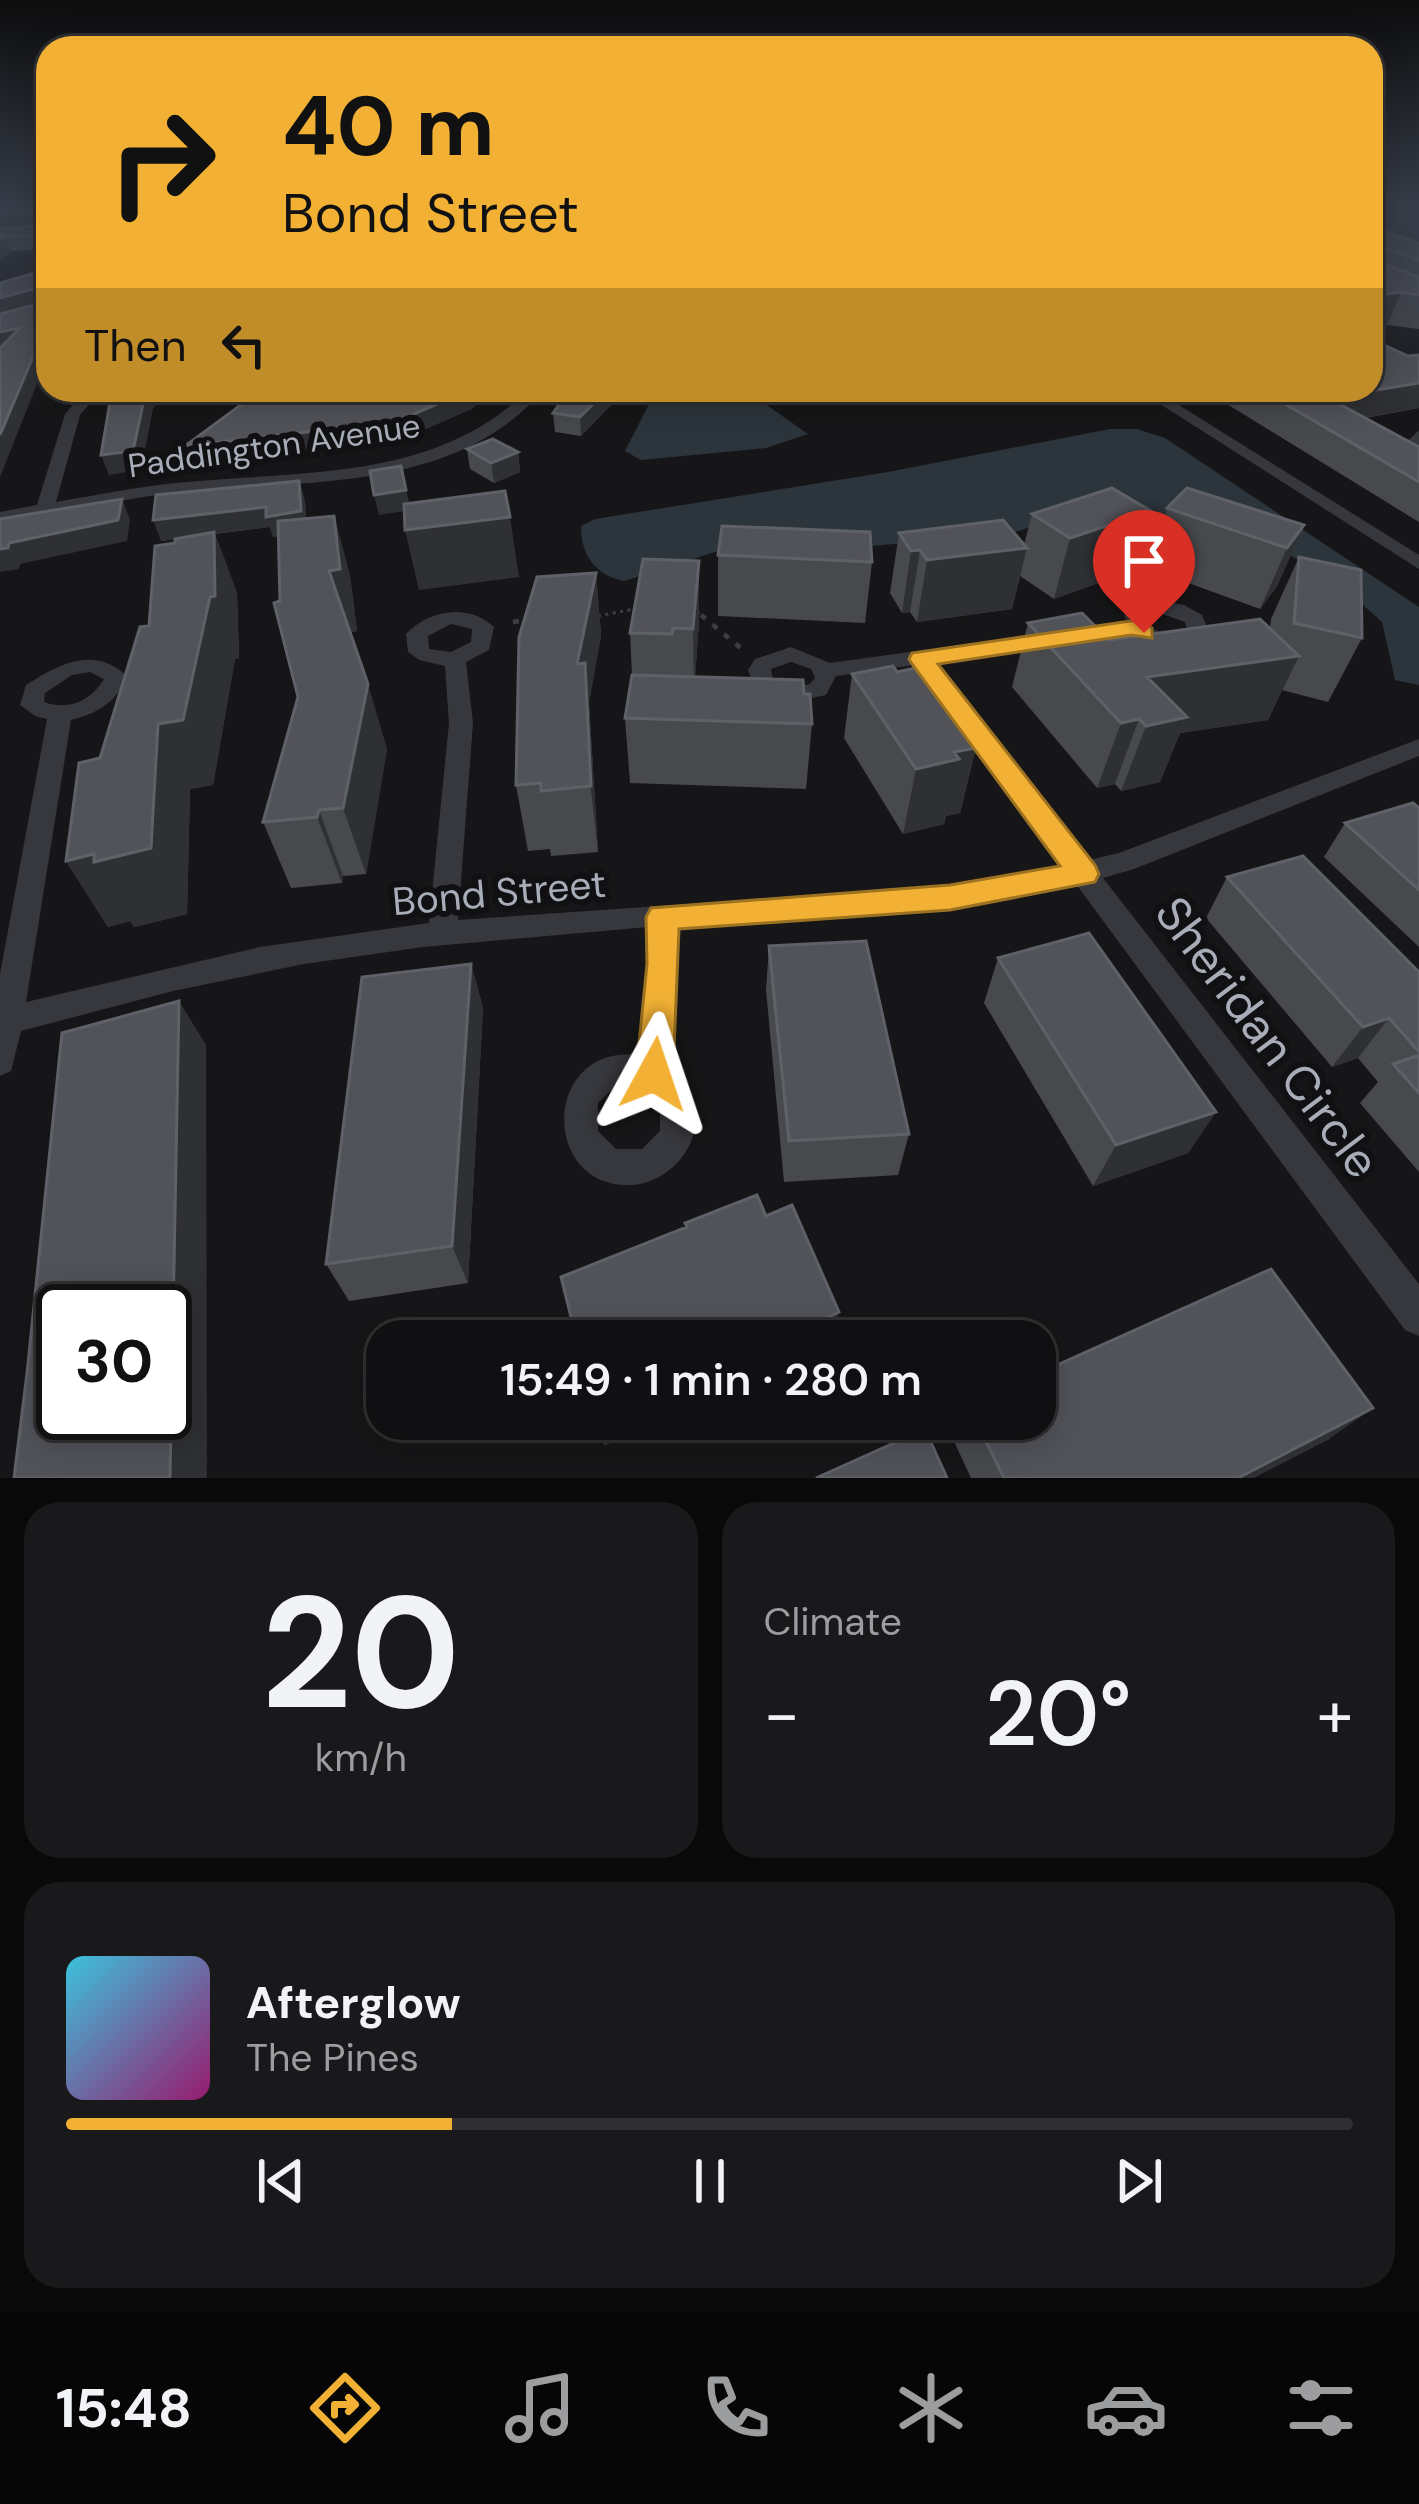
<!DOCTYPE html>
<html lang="en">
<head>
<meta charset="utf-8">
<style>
	:root { --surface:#101012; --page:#19191b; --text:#f1f3f6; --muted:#9c9d9f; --line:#303032; --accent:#f2b134 }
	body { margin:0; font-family:"DM Sans",sans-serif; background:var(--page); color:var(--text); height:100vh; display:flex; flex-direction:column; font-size:45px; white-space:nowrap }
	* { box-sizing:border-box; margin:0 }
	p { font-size:39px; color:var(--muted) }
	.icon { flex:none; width:66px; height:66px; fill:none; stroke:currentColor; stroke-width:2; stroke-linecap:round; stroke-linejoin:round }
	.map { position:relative; height:1478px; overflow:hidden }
	.side { display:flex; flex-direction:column; gap:24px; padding:24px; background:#09090a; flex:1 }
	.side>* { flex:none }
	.banner { position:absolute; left:36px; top:36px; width:1347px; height:366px; border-radius:36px; box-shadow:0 6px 30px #0003,0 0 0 3px var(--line); background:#f2b134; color:#111; overflow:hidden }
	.speed { position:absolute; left:36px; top:1284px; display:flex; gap:24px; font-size:60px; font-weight:700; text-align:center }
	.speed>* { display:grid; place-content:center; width:156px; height:156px; border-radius:50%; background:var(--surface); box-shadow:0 6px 30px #0003,0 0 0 3px var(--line); line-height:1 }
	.speed .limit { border:6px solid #111; border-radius:18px; background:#fff; color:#111 }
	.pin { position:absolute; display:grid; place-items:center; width:102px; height:102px; color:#fff; margin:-123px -51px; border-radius:50% 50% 50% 0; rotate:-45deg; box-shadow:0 0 12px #0007 }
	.pin .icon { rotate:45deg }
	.me { position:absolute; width:132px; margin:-66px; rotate:5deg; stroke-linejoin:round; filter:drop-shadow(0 0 9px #0008) }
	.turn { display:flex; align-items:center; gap:42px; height:252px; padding:0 48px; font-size:54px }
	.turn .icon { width:156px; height:156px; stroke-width:2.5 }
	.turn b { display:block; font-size:84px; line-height:102px }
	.then { display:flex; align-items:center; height:114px; padding:0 48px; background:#0003; gap:24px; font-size:45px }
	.big { font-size:90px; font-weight:600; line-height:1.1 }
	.side .tile { flex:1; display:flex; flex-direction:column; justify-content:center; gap:18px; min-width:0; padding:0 42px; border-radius:36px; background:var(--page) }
	.side .dial { align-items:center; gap:0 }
	.dial b { font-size:156px; line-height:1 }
	.song { display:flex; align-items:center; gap:36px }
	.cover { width:144px; height:144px; border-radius:18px; background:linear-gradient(135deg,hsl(190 70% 55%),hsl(320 70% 35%)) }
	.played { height:12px; border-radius:6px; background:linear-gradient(90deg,var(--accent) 30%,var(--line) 30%) }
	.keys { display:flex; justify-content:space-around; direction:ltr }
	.heat { display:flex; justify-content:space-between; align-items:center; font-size:66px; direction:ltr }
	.side .tiles { flex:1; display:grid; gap:24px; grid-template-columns:1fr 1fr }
	.tile:last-child { grid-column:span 2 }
	.trip { position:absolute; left:366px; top:1320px; width:690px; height:120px; border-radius:36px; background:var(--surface); box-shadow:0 6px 30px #0003,0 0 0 3px var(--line); font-weight:600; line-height:120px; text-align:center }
	.dock { display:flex; height:192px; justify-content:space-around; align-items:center; background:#060607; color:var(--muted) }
	.dock .icon { width:84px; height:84px }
	.dock .active { color:var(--accent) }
	.dock b { font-size:54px; color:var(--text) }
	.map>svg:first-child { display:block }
	.water { fill:#2c353c }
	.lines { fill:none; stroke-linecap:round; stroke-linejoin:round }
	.path-far1 { stroke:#3d3f44; stroke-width:3; stroke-dasharray:3 4.5; stroke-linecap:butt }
	.path { stroke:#3d3f44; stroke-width:4.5; stroke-dasharray:6 9; stroke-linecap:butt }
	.street { fill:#37383d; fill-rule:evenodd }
	.wall { fill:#47494d }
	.shaded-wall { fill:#2f3033 }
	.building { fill:#525359; stroke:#5f6168; stroke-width:3; fill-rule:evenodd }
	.route { fill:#f2b134; stroke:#9d7322; stroke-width:3 }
	.labels { text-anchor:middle; stroke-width:12; stroke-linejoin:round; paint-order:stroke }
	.far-street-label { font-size:33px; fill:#a8adb8; stroke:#111113 }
	.street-label { font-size:39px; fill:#a8adb8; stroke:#111113 }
	.near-street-label { font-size:48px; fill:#a8adb8; stroke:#111113 }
</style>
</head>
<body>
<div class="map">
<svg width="1419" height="1478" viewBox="0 0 1419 1478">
	<rect width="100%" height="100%" fill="#161618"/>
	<path class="water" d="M1371,204H1419V262L1371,248Z
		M649,390H745L808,434L766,448L641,460L625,451L649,404Z
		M1110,429H1137L1165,438L1419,607V685L1395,680L1382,622L1332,577L1291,556L1176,518L1130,514L1062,517L1009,534L825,550L731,547L624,581C595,575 581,555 581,526L595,519L888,472Z"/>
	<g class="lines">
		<path class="path-far1" d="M697,612L705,618
			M598,616L639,608"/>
		<path class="path" d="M701,615L743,650
			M513,622L526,620"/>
		<path class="street" d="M86,390H101L80,415L56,502C96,495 136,487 176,483C299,470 433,483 528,390H543C454,495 298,479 173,493C115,500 58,513 0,522V512L37,505L65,414Z
			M1138,390H1155L1419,555V569Z
			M1419,430V461L1403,446Z
			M1155,600L1184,605L1202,615L1211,637L1208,642L1175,650L1134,634L935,662L1089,860L1119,853L1419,739V756L1134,869L1103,878L1419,1284V1336L1405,1330L1076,884C946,917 810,917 677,925C679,956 677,986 675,1017C674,1031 670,1048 671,1063C673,1074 688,1088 693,1101C706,1141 671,1183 631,1185C540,1189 541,1043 640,1055L649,964L648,927L423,947L304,964L173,991L21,1031L11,1071L0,1076V974L47,719L35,716L20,705L26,685C59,664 94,645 127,676C116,703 98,713 71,720L26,1002L260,947L429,923L449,723L445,666L419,660L408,652L406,634C429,610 468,603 494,627L489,650L466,662L473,723L458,920L950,886L1063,866L914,665L836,676L826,695L789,703L755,689L748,670L755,659L791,647L830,663L1127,622L1124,615ZM1157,612L1185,622L1188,634L1176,637L1152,629L1146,617ZM451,624L472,629L471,642L451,652L429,649L428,636ZM791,662L811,669L815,678L810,684L791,688L773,680L771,669ZM90,672L104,679C91,701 68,711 44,702L45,693L72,675ZM618,1084H640L660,1103V1131L642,1149H616L598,1131V1103Z"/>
	</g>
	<path class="wall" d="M48,204V254L31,250L11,251L0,228Z
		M1371,226L1419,243V329L1387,325L1371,327Z
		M1419,355V408L1365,418L1419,447V522L1204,390H1371L1408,356Z
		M569,390H619L611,405L581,436L555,432L553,413Z
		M782,390H833L796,399Z
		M969,390H1053L995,405Z
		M467,449L518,452L520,472L494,483L470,469Z
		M299,481L305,501L306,519L334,516L350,576L357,631L350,632L387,749L366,874L343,876L342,883L291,888L263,822L298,697L280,601L278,536L273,537L270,527L215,534L237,593L239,658L235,659L213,785L190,789L187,914L134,927L130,921L108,927L66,861L100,758L149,626L175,539L161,541Z
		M1167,508L1304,525L1277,586L1260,609L1147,568Z
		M1151,511L1132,571L1054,599L1020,576L1012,609L917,622L910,612L902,613L890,593L899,533L1024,545L1032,514Z
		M718,555L872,562L865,623L718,616Z
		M1299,557L1362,638L1328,702L1282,690L1268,720L1180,733L1160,782L1121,791L1115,784L1097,788L1012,687L1028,623L1109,640L1270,628L1271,619Z
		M699,561V622L695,677L804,694L812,724L806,789L630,783L625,718L632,675L630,633Z
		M596,573L601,635L589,702L598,852L551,856L550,849L528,851L516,785Z
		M897,672L976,748L960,813L946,816L944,824L903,834L844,738L852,674Z
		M1419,808V947L1324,857L1345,823Z
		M1227,877L1419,972V1172L1360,1103L1378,1082L1358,1058L1332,1067L1206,918Z
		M769,946L909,1134L898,1175L784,1182L766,990Z
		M998,958L1216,1112L1188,1153L1093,1186L984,1003Z
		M471,964L483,1008L468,1283L349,1301L326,1264Z
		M960,1419H1035L1329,1439L1253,1478H971L951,1435Z"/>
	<path class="shaded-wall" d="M42,212L48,226L0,228V214Z
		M4,236L11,251L0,260V240Z
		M40,287L47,303L0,315V298Z
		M1401,292L1387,325L1371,327V296Z
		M20,328L0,350V332Z
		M48,349V367L43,369L0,477V435L35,352Z
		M1419,383V408L1322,425L1328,398Z
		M146,390H163L164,393L153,409L141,470L109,475L101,455Z
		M470,390H492L472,409L399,441L192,465L185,446Z
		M607,390H619L611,405L581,436L580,417Z
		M796,390H833L796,399Z
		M998,390H1053L995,405Z
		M518,452L520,472L494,483L491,463Z
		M299,481L305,501L307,532L273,537L270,527L215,534L237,593L239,658L235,659L213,785L190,789L187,914L134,927L130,921L108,927L66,861L158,724L214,534L161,541L153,520Z
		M406,490L411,510L379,515L374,495Z
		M122,499L130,520L127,541L20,564L19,569L0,572V549L9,543Z
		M1151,511L1132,571L1054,599L1070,538Z
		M334,516L350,576L357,631L347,633L329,571Z
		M510,517L519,577L419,590L405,530Z
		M1304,525L1277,586L1260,609L1287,548Z
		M1027,548L1012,609L917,622L927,560Z
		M920,550L910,612L902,613L911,551Z
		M699,561V622L694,692L693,629Z
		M596,573L601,635L589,702L598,852L577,664Z
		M1299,656L1268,720L1180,733L1160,782L1121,791L1146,726L1139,719L1115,784L1097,788L1121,723L1147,677Z
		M368,684L387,749L366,874L343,808Z
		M976,748L960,813L946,816L944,824L903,834L916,769L954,752Z
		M319,810L343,876L342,883L317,817Z
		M471,964L483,1008L468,1283L452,1246Z
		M179,1001L206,1045L207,1478H170Z
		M1389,1018L1358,1058L1332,1067L1363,1027Z
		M1216,1112L1188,1153L1093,1186L1116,1145Z
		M839,1312L832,1341H801L804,1328Z
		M802,1323L799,1341H762Z
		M1373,1408L1329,1439L1253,1478H1238Z
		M598,1419H663L604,1446Z"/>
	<path class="building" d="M0,204H48V241L25,236H4L0,240V229L46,225L42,212L0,214Z
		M1371,226L1419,243V260L1385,249L1379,253L1380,263L1419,277V295L1401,292L1371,296Z
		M48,269V349L35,352L0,435V348L20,328L0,332V314L42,303L46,291L40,287L0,298V283Z
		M1371,339L1408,356L1419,355V383L1328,398L1419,447V482L1261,390H1371Z
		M112,390H146L133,451L101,455Z
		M261,390L303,391L470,390L395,422L185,446Z
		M569,390H607L580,417L553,413Z
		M493,439L518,452L491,463L467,449Z
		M401,466L406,490L374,495L370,471Z
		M299,481L301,511L266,517V507L153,520L156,495Z
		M1112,488L1151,511L1070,538L1032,514Z
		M1187,488L1304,525L1287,548L1167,508Z
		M505,491L510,517L405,530L404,504Z
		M122,499L118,520L9,543L8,548L0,549V519Z
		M334,516L340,569L329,571L368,684L343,808L319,810L317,817L263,822L298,697L274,603L280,601L278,521Z
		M1003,520L1027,548L927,560L920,550L911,551L899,533Z
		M722,526L870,532L872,562L718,555Z
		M214,532L215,596L210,597L183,720L158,724L151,848L94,862V854L66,861L79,763L100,758L140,627L149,626L155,546L175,543V539Z
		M1299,557L1361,570L1362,638L1294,623Z
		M643,559L699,561L693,629L673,628L672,634L630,633Z
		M596,573L577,664L585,663L591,786L541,791V783L516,785L519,637L537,577Z
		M1082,613L1109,640L1260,619L1299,656L1147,677L1187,717L1146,726L1139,719L1121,723L1028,623Z
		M893,666L897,672L916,668L976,748L954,752L959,759L916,769L852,674Z
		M632,675L803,680L804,694H810L812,724L625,718Z
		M1413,803L1419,808V890L1345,823Z
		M1303,856L1419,972V1052L1389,1018L1363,1027L1227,877Z
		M1089,933L1216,1112L1116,1145L998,958Z
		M866,941L909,1134L789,1141L769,946Z
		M471,964L452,1246L326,1264L362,977Z
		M179,1001L170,1478H14L27,1373L62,1033ZM63,1311H165V1413H63Z
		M1419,1055V1093L1393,1064Z
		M757,1195L766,1216L792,1205L839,1312L804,1328L802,1323L762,1341H577L561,1277L687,1227L685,1223Z
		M1271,1269L1373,1408L1238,1478H1004L975,1419H1035V1375Z
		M925,1429L947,1478H816Z"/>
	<linearGradient id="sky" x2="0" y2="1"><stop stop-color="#0c0c0d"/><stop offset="0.5" stop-color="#363c48"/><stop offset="1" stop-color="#363c48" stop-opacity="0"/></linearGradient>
	<rect width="1419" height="411" fill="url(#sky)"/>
	<path class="route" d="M1137,620L1152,628V638L1131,635L938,664L1095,865L1099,874L1095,882L950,910L679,929L673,1074L667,1086L654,1091L641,1086L636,1074L647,964L646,917L651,908L950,885L1060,866L912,664L909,659L912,653Z"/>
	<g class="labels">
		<g class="far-street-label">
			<text transform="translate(274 445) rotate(-8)" y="12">Paddington Avenue</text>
		</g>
		<g class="street-label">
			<text transform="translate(499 892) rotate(-5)" y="14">Bond Street</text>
		</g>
		<g class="near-street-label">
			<text transform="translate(1268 1037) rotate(53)" y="17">Sheridan Circle</text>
		</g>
	</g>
</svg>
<div class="speed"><div class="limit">30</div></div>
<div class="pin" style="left:1144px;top:633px;background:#d93025"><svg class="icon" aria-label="arrive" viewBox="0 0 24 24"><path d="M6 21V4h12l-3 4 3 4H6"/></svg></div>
<svg class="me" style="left:654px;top:1074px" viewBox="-20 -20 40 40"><path d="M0-17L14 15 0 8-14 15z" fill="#f2b134" stroke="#fff" stroke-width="4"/></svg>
<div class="trip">15:49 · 1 min · 280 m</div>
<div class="banner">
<div class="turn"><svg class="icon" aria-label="right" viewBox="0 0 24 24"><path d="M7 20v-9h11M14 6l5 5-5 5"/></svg><div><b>40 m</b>Bond Street</div></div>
<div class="then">Then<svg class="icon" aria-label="left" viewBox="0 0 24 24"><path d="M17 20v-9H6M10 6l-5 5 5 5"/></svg></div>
</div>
</div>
<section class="side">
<div class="tiles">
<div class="tile dial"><b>20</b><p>km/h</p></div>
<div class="tile"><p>Climate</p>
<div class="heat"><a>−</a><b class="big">20°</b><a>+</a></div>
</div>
<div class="tile">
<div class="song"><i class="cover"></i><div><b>Afterglow</b><p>The Pines</p></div></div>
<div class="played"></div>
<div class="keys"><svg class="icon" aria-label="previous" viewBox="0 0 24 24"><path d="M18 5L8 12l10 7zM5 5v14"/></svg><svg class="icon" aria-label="pause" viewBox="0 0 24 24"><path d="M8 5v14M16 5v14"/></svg><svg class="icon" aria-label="next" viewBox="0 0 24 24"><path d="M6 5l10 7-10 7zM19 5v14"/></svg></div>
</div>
</div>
</section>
<nav class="dock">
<b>15:48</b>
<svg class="icon active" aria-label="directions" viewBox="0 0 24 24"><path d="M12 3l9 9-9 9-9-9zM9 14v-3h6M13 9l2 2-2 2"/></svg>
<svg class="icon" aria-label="music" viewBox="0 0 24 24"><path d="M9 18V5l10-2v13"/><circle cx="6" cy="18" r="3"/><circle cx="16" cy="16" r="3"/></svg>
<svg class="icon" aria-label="phone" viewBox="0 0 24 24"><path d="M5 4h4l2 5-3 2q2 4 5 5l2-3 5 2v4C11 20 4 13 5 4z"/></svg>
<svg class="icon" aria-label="climate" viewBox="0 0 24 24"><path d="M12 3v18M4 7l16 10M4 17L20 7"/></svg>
<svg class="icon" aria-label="car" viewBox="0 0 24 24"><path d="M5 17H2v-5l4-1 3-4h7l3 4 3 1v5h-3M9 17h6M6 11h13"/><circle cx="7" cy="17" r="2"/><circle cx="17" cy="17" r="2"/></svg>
<svg class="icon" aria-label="filters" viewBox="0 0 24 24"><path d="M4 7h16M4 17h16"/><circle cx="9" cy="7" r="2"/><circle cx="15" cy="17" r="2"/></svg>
</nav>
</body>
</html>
